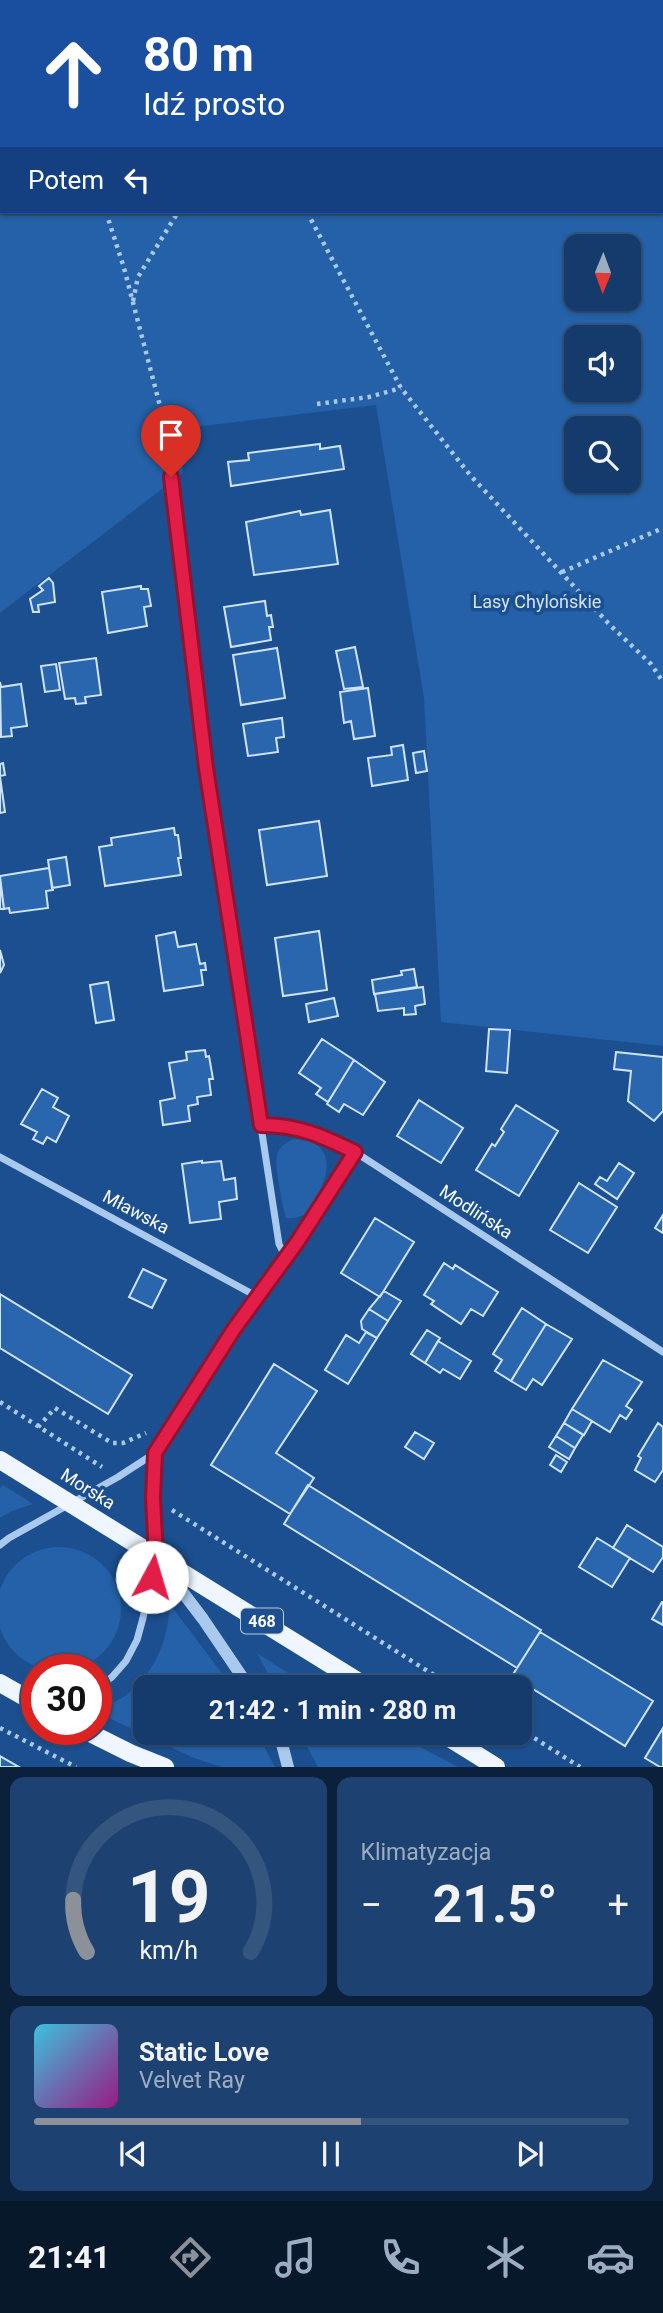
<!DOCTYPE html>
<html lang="pl">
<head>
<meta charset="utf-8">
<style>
	:root { --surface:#143b6b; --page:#1d4271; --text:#f1f3f6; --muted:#9dadc1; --line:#33557e; --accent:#8c9099 }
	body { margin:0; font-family:Roboto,sans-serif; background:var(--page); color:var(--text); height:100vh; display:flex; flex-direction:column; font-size:26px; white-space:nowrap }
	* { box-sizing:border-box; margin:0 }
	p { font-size:23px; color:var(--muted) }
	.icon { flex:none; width:38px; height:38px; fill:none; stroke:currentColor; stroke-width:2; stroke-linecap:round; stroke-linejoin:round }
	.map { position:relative; height:1767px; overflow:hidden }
	.sheet { display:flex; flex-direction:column; gap:10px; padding:10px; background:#0b203b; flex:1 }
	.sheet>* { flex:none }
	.guide { position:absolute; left:0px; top:0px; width:663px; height:214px; box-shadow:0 2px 5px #0004,0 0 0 2px var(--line); background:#1a4fa0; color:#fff; overflow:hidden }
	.needle { width:46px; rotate:181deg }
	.fabs { position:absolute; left:564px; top:234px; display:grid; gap:14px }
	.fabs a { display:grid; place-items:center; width:77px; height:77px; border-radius:14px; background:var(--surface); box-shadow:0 2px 5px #0004,0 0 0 2px var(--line); font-size:35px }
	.speed { position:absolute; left:21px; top:1654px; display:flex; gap:14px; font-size:35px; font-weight:700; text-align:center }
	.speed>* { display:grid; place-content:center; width:91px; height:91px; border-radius:50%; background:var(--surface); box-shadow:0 2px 5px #0004,0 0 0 2px var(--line); line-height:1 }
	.speed .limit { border:10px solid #d22; background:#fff; color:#111 }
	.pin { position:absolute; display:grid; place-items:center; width:60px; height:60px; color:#fff; margin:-72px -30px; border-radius:50% 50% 50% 0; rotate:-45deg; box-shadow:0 0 7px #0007 }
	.pin .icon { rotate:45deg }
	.me { position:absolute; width:77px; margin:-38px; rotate:6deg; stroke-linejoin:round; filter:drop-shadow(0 0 5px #0008) }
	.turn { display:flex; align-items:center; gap:24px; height:147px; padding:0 28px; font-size:32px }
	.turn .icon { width:91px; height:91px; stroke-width:2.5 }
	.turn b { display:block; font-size:49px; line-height:60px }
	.then { display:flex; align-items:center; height:66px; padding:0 28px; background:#0003; gap:14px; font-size:26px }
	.big { font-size:52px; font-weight:700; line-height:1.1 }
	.sheet .card { flex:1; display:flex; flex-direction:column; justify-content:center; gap:10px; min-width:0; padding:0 24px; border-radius:14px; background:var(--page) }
	.sheet .dial { align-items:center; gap:0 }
	.dial svg { height:182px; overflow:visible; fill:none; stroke:var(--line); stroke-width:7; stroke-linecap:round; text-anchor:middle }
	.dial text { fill:var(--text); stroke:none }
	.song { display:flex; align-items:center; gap:21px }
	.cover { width:84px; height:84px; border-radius:10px; background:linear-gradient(135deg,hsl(190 70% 55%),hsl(310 70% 35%)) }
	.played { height:7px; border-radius:4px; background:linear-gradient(90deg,var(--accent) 55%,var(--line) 55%) }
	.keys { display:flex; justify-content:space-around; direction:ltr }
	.heat { display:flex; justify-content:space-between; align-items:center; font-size:38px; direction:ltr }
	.sheet .tiles { flex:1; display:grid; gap:10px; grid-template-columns:1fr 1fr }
	.card:last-child { grid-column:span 2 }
	.trip { position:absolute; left:133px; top:1675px; width:399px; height:70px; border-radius:14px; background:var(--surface); box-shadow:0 2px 5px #0004,0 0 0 2px var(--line); font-weight:700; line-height:70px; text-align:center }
	.menu { display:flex; height:112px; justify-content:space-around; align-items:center; background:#08182b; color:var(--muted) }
	.menu .icon { width:49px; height:49px }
	.menu .selected { color:var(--accent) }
	.menu b { font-size:32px; color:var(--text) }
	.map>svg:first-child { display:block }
	.green { fill:#2461a8; fill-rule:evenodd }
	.building { fill:#2a66ad; stroke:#cfe3fa; stroke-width:2 }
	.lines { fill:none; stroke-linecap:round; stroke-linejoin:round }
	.path { stroke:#a9c9ee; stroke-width:4.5; stroke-dasharray:3.5 5; stroke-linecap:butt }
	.minor { stroke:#a9c9ee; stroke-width:7 }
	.tertiary { stroke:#a9c9ee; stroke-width:12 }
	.primary { stroke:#f0f6ff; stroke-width:18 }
	.route-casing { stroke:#92132f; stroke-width:18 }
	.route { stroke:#e11d48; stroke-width:12 }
	.labels { text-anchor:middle; stroke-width:7; stroke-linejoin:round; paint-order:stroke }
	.shield { fill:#1b4f8f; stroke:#bbcadd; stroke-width:2 }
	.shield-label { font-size:16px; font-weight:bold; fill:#fff }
	.park-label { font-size:18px; fill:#cfe3fa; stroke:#1b4f8f }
	.street-label { font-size:18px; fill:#fff; stroke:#1b4f8f }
</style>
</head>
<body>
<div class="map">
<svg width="663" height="1767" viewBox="0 0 663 1767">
	<rect width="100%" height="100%" fill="#1b4f8f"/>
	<path class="green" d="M0,0H663V1046L441,1022L424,698L376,405L178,429L183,473L0,613ZM2,2H662V212H2ZM576,247H628V299H576ZM576,338H628V390H576ZM576,429H628V481H576Z
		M293,1139C334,1140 332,1170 316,1198C313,1202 311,1210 307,1213C302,1217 292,1219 286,1218C283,1207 274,1165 277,1155C279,1146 286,1143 293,1139Z
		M3,1485L33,1504L12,1511L0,1518V1488Z
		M-3 1609a62 62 0 1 1 124 0a62 62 0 1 1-124 0Z
		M170,1604L232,1687H145V1732L257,1733L275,1767H222L194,1758L96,1712C105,1706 116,1702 125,1696C155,1674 168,1640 170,1604Z
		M257,1653L310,1687H275Z
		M300,1733H394L458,1767H318Z"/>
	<path class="building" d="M320,444V449L340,446L344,469L231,486L228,462L249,460L248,453Z
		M330,510L338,564L254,575L246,522L300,511L301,515Z
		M49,578L53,583L55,602L38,605L39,612H33L30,599L43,590L39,586Z
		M141,586V589H148L151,606L144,607L147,626L108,633L102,592Z
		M265,601L267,616L271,615L273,627H269L271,640L231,647L224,607Z
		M355,647L363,687L344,689L336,651Z
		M277,648L285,698L241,705L233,655Z
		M96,658L101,695L85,697L86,703L76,704L75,698L65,699L59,663Z
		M56,664L60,690L45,692L41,666Z
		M0,682L1,687L21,684L27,726L11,728L12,736L1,737Z
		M368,688L375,736L354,739L351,721L344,723L340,692Z
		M282,718L284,737L276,738L278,752L248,756L243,724Z
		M403,745L408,780L372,786L368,758L392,755L391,747Z
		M424,751L427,771L416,773L413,753Z
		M3,763L5,775L0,776V764Z
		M0,777L5,812L0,813Z
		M319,821L327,876L267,885L259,830Z
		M174,828L175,835H178L181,858H178L181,875L105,886L99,847L112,845L111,838Z
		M66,857L70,885L52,888L48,860Z
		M49,868L53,890L46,891L48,908L10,913L9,908L4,909L0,876Z
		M0,881L4,909H0Z
		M319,931L327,990L283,996L275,938Z
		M175,932L178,947L196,944L200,964L205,963L206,970H201L203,985L164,991L156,936Z
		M0,950L4,965L0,973Z
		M414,969L417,987L374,994L372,980L402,975L401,971Z
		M108,982L114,1020L96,1023L90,985Z
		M423,987L425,1004L415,1006L416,1014L404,1015V1008L378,1011L375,994Z
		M334,998L338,1016L309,1022L306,1004Z
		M489,1029L510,1030L507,1073L486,1071Z
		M322,1039L354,1060L328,1102L316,1094L321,1088L299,1073Z
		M205,1050L206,1057L209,1056L213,1079H209L211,1095L197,1097L198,1104L188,1106L190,1121L163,1125L160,1101L175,1098L169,1063L187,1060L186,1052Z
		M616,1052L663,1057V1111L654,1121L628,1101L631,1071L614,1069Z
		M354,1060L385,1082L363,1115L344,1104L339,1112L327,1104Z
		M42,1089L58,1098L53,1107L69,1116L56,1142L47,1137L43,1144L33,1139L37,1132L21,1124Z
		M419,1100L463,1128L441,1163L397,1136Z
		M516,1105L558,1131L519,1196L476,1170L492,1144L495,1146L504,1132L501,1129Z
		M202,1161V1163L221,1161L224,1180L235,1178L237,1199L219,1202L221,1219L190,1223L182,1164Z
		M619,1163L634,1173L617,1199L595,1184L600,1177L607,1181Z
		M579,1183L617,1207L588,1253L550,1230Z
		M663,1215V1233L655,1228Z
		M375,1218L414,1242L380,1297L341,1273Z
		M444,1263L453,1269L455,1265L498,1292L483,1316L471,1309L461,1324L431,1304L434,1301L424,1295Z
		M143,1269L166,1280L152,1308L129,1297Z
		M384,1291L401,1301L388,1321L369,1309Z
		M0,1294L132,1375L108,1414L0,1348Z
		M522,1308L546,1324L511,1381L495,1371L502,1360L493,1354Z
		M369,1309L388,1321L377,1338L362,1329L361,1321Z
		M546,1324L572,1339L542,1385L533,1379L526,1390L511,1381Z
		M427,1330L440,1338L425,1363L411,1354Z
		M366,1332L377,1338L348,1384L325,1370L346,1335L359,1343Z
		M438,1341L471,1361L460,1379L443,1369L440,1373L425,1363Z
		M603,1360L642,1382L626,1406L632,1410L626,1419L620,1415L610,1432L572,1409Z
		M274,1364L317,1391L276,1453L314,1478L290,1514L211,1465Z
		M572,1409L592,1421L584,1435L564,1423Z
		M564,1423L583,1435L575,1448L556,1436Z
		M658,1423L663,1427V1470L655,1482L635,1470L641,1458L638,1456Z
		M415,1432L434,1443L424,1459L405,1447Z
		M556,1436L575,1448L569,1459L549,1447Z
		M556,1455L567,1462L561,1472L550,1465Z
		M308,1485L541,1630L517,1668L284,1524Z
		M627,1525L663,1547V1557L653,1572L613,1548Z
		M597,1538L630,1558L612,1587L579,1567Z
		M662,1602H663V1625L652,1619Z
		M540,1632L653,1701L625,1746L512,1676Z
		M663,1728V1767H660L645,1758Z
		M0,1756L19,1767H0Z"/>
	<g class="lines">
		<path class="path" d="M0,80L2,83
			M106,212L124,268L160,406
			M307,212L401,388L470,475L610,625L651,664L663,682
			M133,301L138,277L178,212
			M317,404L369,397L401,388
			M562,572L663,528
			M0,1402L102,1467
			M38,1427L55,1408L112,1443H123L146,1433
			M172,1510L453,1687
			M0,1728L76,1767
			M520,1729L580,1767"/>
		<path class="minor" d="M164,424L206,768L279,1244L285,1256
			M261,1125C299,1125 322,1136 355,1152L663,1352
			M0,1157L256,1296
			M0,1545L9,1538L118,1477L155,1453L234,1329L285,1256L298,1241L355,1152
			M96,1689L112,1677L126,1661L137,1640L143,1618L156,1556L153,1498L155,1453"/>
		<path class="tertiary" d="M162,1565L203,1619L249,1687
			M275,1732L282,1744L288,1767"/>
		<path class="primary" d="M0,1460L367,1687
			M0,1683L37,1704
			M82,1729L130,1753L165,1767
			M440,1732L496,1767"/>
	</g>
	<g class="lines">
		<g class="route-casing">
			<path id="route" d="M152,1577L156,1556L153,1498L155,1453L234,1329L298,1241L355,1152C322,1136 299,1125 261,1125L206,768L171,477"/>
		</g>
		<use href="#route" class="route"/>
	</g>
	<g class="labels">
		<rect class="shield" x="241" y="1608.5" width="42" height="25" rx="5"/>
		<g class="shield-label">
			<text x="262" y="1627">468</text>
		</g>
		<g class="park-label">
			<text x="537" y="608">Lasy Chylońskie</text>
		</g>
		<g class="street-label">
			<text transform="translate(136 1212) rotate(28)" y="6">Mławska</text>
			<text transform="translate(476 1212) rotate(33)" y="6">Modlińska</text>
			<text transform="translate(88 1489) rotate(32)" y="6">Morska</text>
		</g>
	</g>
</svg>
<div class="fabs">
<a><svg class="needle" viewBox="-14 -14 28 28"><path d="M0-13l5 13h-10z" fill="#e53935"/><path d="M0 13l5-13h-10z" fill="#9dadc1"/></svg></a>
<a><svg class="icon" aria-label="sound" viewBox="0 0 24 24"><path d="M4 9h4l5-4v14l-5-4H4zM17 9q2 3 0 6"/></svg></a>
<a><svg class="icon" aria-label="search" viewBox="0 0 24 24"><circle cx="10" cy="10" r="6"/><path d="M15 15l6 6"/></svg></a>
</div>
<div class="speed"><div class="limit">30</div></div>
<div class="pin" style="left:171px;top:477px;background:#d93025"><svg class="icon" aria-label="arrive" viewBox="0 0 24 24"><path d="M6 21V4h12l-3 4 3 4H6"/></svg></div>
<svg class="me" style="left:152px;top:1577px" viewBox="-20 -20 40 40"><circle r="19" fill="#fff"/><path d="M0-13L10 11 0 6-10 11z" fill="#e11d48"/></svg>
<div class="trip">21:42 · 1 min · 280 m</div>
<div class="guide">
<div class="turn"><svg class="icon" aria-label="ahead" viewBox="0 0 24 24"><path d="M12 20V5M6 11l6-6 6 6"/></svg><div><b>80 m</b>Idź prosto</div></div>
<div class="then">Potem<svg class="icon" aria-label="left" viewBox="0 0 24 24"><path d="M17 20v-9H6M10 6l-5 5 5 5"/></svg></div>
</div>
</div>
<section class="sheet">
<div class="tiles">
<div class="card dial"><svg viewBox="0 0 100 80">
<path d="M14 69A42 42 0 1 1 86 69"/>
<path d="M14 69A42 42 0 0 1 8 46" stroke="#8c9099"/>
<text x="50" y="56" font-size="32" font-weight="700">19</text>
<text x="50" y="72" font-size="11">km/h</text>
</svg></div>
<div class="card"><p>Klimatyzacja</p>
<div class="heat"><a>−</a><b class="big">21.5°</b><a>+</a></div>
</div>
<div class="card">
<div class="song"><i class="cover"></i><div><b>Static Love</b><p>Velvet Ray</p></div></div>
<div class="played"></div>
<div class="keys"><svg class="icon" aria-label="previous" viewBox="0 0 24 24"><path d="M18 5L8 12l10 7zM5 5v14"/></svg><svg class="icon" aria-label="pause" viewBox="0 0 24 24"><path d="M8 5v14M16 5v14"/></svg><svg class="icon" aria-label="next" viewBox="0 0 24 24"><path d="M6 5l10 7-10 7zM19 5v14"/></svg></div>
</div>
</div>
</section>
<nav class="menu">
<b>21:41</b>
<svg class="icon selected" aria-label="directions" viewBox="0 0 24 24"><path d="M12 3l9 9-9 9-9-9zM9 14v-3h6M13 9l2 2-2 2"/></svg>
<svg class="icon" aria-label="music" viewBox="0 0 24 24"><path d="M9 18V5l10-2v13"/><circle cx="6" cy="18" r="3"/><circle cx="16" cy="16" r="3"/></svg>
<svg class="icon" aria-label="phone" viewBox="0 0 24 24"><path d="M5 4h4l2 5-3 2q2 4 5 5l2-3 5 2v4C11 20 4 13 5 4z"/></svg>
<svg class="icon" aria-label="climate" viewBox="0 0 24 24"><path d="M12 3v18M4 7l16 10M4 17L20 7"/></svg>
<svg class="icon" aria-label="car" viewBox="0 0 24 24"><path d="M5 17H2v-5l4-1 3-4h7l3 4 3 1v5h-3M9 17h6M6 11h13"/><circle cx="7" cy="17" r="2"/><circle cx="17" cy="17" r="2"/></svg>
</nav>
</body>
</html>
